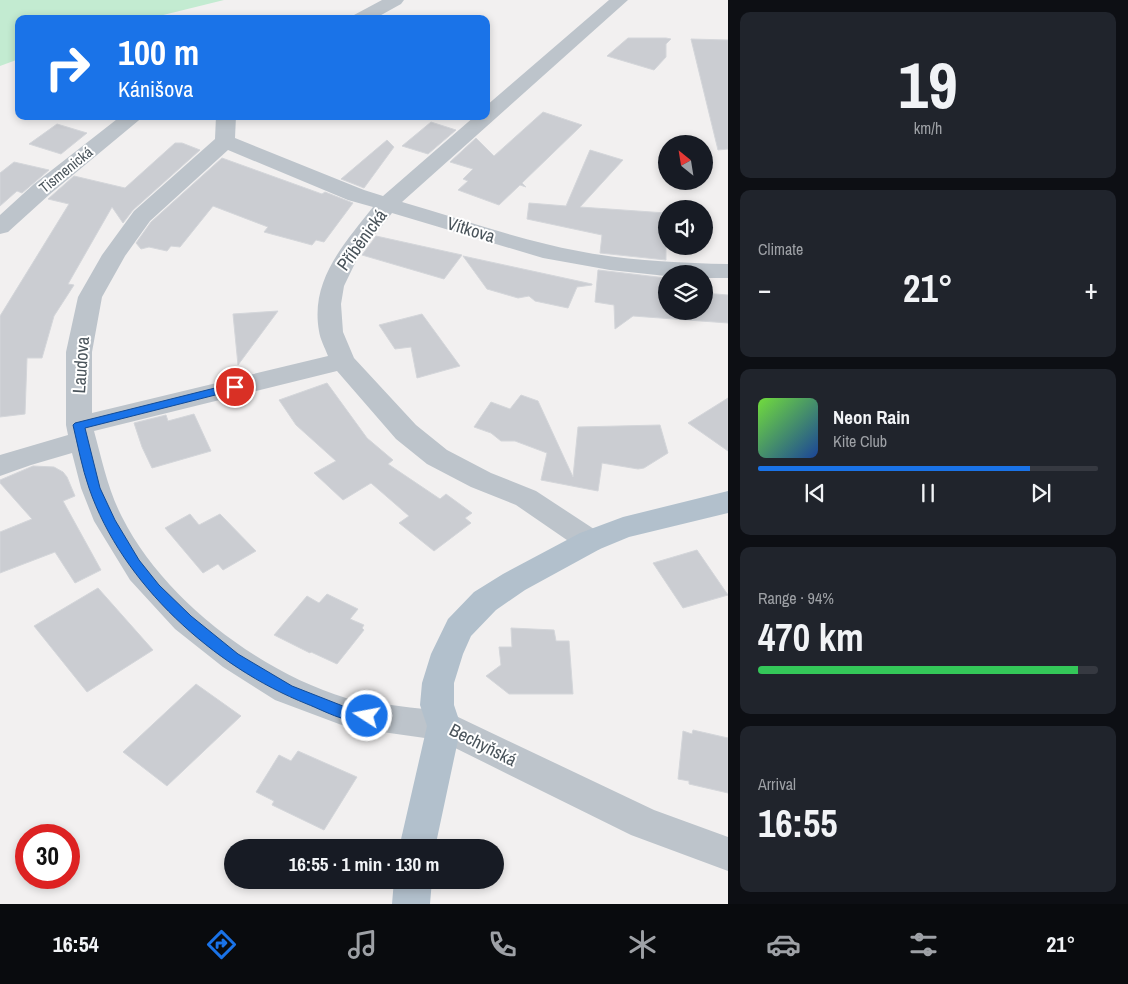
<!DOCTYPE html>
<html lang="en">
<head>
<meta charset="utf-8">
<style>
	:root { --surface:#171b24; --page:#20242c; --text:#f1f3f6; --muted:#9ea1a6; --line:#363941; --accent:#1a73e8 }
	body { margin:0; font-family:"Archivo Narrow",sans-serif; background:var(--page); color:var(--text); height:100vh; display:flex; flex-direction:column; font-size:19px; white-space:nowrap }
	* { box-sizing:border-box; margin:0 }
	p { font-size:16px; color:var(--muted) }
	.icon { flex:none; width:28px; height:28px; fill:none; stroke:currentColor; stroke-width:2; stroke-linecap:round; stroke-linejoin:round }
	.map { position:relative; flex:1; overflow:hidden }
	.sheet { display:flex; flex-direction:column; gap:12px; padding:12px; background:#0d0f14; width:400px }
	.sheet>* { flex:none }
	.banner { position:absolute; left:15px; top:15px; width:475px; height:105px; border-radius:10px; box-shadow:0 2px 8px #0003; background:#1a73e8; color:#fff; overflow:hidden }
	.needle { width:32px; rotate:330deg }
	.tools { position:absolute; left:658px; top:135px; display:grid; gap:10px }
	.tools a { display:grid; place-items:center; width:55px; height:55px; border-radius:50%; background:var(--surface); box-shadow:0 2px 8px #0003; font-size:25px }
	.speed { position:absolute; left:15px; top:824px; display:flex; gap:10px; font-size:25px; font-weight:700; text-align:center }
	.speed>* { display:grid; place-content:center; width:65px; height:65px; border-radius:50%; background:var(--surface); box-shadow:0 2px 8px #0003; line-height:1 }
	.speed .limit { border:8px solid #d22; background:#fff; color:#111 }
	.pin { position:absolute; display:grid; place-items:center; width:42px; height:42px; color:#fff; margin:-21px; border:2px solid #fff; border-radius:50%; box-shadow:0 1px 5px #0007 }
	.me { position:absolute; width:55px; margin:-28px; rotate:281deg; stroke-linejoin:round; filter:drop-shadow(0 0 4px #0008) }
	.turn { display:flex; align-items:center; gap:18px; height:105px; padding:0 20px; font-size:22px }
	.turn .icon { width:65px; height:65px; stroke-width:2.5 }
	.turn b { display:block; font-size:35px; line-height:42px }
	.big { font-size:38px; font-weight:700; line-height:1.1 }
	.sheet .widget { flex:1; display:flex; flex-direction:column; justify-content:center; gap:8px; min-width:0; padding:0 18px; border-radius:10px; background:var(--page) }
	.sheet .dial { align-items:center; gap:0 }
	.dial b { font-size:65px; line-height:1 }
	.song { display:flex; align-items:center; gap:15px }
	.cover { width:60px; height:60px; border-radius:8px; background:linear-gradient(135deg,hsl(100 70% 55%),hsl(220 70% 35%)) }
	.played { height:5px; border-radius:2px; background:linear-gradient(90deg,var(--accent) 80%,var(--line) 80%) }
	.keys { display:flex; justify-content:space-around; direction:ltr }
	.heat { display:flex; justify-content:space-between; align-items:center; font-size:28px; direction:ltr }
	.charge { height:8px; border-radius:4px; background:linear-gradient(90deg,#34c759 94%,var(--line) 0) }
	.trip { position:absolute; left:224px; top:839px; width:280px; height:50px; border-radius:25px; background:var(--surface); box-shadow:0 2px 8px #0003; font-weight:700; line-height:50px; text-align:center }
	.menu { display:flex; height:80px; justify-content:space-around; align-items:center; background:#090b0e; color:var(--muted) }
	.menu .icon { width:35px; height:35px }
	.menu .selected { color:var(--accent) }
	.menu b { font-size:22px; color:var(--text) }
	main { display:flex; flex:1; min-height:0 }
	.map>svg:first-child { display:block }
	.green { fill:#c3ebd1 }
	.building { fill:#cbcdd2; stroke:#d4d6da }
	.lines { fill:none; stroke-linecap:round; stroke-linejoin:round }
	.minor { fill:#bdc4cb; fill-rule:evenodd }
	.major { fill:#b2c0cc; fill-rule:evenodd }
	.route { fill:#1a73e8; stroke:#114b97 }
	.labels { text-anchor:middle; stroke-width:4; stroke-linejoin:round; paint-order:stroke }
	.far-street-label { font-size:15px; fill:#4a545b; stroke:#fff }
	.street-label { font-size:18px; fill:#4a545b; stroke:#fff }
</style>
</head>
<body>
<main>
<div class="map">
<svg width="728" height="904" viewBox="0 0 728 904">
	<rect width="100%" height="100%" fill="#f2f0f0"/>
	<path class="green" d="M0,0H224L147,19H19V59L0,66Z"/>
	<path class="building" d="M628,38H666L671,39L666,44V57L654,70L607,56Z
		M691,39L728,40V149L718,150Z
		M543,112L582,125L522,183L526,187L520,185L499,205L458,190L468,181L463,179L473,169L450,162L476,138L494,156Z
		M431,122L456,130L428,154L402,146Z
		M57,124L87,133L61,154L29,144Z
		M387,140L394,147L364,188L341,179Z
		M175,143H182L200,150L133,210L123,223L112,207L68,284L74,285L54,316L42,358H27L25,414L0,417V316L69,204L48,199L74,176L125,188Z
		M590,150L623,160L580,207L666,213V260L600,253L602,235L527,219L529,203L566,206Z
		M222,158L322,194L325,192L353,203L324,242L316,240L312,245L264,232L268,227L213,206L180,247L171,246L167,251L149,247L141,249L136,243L151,222Z
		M14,162L49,170L22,193L17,191L0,206V173Z
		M376,236L462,255L444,279L362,255Z
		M463,256L592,284V285L577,287L568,308L535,301L529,296L518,298L487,289Z
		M598,270L666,278V311H704V293L728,295V323L633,316L615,329L614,305L595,302Z
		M278,311L238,365L233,314Z
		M422,314L460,366L417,378L411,347L395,349L379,325Z
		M327,383L367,438L393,460L388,464L440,499L446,494L472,513L465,518L471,523L434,551L399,523L409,516L371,483L343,500L314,473L336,461L296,425L279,400Z
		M521,395L538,401L573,477L578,427L660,425L668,453L644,468L638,469L602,463L598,491L541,480L547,453L515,441H501L491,433L474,427L491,402L510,409Z
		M728,398V451L688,423Z
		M194,414L211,451L152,468L142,447L134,423L166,415L168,421Z
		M33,466L54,467L63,472L67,477L75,496L63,501L101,570L75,583L55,552L0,573V532L32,519L0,483V480Z
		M190,514L199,525L220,514L256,551L223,570L218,564L203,573L165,528Z
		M697,550L728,595L683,608L653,563Z
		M98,588L153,650L87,692L34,626Z
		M327,594L358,609L350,619L364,625L362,628L364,630L337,664L311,652L310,653L274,635L307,596L319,603Z
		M511,628L554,630L556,641H569L573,694H509L486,676L501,665L499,647H512Z
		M196,684L241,716L167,786L123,752Z
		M693,730L728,738V793L689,784V781L678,779L683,731L692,734Z
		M298,751L357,777L324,830L272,805L274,801L256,792L279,755L291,761Z"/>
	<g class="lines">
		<path class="minor" d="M382,0H404L401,4L374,19H351L354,15Z
			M609,0H628L402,202C450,216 497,232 546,244C605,259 667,263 728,264V278H704V274H666V276L610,270L543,258L392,213L359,255L344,286L341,304L343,332L354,358L416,425L447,450L491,473L536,491L600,533L605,541L600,549L590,552L580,549L516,505L471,487L427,464L396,439L337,371L94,431C102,460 108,490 122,517C163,599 260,672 346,698C356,701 367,701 376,703C399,706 421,709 444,711L456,716L654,810L728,837V871L631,835L439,740L347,727L275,700L223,667L175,629L130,580L94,521L81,488L72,453L31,465L0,476V455L68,435L66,425V352L78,297L102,255L134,211L215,139L216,116H236L235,138L364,190L383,196L475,116H486V106ZM228,150L348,200L373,207C344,244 310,280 319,331C320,339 325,348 328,356L92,413V352L102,297L125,256L150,221Z
			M121,116H144L50,194L8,232L0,234V215L34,184Z"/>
		<path class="major" d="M728,491V513L629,537L600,549L525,590L496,610L471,636L463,654L454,683V705L461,726L435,848H399L427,726L420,705L422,683L431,654L448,619L474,592L503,574L580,533L623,517Z
			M394,880H432L430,904H392Z"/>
	</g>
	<path class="route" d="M235,383L239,384L241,387L239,389L85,428L100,488L115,520L139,560L159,585L191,616L238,654L292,686L348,708L372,712L374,716L372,720C352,727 325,711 307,704C214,667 122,584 89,488C82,468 78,446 73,425L75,423Z"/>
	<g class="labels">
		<g class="far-street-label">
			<text transform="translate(66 170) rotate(-39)" y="5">Tismenická</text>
		</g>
		<g class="street-label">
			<text transform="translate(471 230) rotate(17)" y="6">Vítkova</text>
			<text transform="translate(362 240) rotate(-54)" y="6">Příběnická</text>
			<text transform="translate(81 365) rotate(-86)" y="6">Laudova</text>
			<text transform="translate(483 745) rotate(27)" y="6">Bechyňská</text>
		</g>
	</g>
</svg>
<div class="tools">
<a><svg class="needle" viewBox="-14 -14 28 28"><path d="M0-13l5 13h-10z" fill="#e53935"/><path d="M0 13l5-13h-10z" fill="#9ea1a6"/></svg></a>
<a><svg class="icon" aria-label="sound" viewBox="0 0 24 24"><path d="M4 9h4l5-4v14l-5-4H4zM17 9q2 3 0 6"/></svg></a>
<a><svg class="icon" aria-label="layers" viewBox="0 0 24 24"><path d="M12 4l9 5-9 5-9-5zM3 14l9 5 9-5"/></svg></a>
</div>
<div class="speed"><div class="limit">30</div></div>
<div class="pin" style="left:235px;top:387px;background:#d93025"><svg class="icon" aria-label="arrive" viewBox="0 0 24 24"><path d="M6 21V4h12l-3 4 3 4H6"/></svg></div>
<svg class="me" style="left:367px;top:716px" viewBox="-20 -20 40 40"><circle r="17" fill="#1a73e8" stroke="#fff" stroke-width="3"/><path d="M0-11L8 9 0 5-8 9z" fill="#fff"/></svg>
<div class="trip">16:55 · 1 min · 130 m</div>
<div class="banner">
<div class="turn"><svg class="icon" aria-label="right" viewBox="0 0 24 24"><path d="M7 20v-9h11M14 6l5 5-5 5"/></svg><div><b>100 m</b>Kánišova</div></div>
</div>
</div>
<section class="sheet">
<div class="widget dial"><b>19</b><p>km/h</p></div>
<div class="widget"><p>Climate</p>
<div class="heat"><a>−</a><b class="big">21°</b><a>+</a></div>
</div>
<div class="widget">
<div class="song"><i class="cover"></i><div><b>Neon Rain</b><p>Kite Club</p></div></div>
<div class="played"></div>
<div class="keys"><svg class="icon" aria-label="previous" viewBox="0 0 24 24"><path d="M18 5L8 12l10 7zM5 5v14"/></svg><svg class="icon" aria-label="pause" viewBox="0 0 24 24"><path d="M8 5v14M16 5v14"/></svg><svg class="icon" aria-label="next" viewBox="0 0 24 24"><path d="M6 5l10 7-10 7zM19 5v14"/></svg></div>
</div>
<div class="widget"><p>Range · 94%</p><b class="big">470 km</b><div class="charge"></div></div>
<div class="widget"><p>Arrival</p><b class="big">16:55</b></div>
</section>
</main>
<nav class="menu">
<b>16:54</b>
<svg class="icon selected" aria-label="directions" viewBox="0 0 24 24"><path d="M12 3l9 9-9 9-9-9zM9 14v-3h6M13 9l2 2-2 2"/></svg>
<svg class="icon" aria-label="music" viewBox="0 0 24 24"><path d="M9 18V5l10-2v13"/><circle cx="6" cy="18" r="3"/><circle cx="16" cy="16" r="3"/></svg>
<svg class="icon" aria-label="phone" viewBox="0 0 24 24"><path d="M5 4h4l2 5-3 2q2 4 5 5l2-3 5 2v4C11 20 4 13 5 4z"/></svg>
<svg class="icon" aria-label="climate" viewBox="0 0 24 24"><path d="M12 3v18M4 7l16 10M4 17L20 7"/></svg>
<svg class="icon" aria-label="car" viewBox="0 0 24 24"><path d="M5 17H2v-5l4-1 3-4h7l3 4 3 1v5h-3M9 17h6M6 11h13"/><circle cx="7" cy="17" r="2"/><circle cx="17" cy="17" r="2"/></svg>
<svg class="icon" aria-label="filters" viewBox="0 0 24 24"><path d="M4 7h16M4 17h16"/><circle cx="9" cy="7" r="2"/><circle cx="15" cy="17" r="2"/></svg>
<b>21°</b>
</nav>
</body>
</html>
